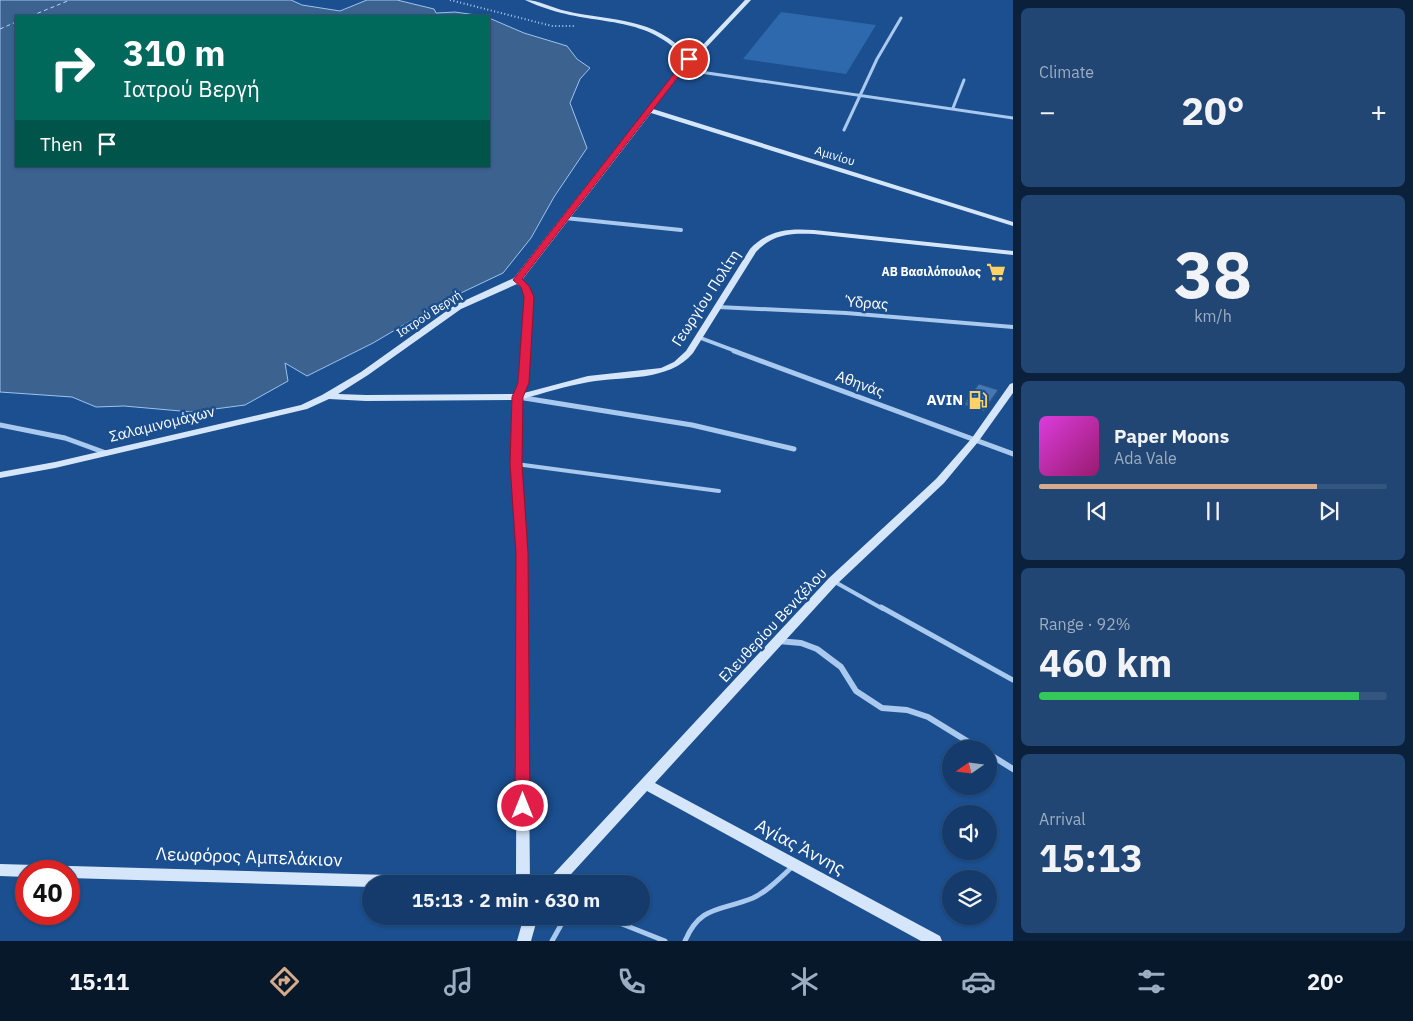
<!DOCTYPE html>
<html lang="en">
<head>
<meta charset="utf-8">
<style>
	:root { --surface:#143b6b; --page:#214673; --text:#f1f3f6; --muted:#9dadc1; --line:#33557e; --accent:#d6ab8b }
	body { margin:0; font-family:"IBM Plex Sans",sans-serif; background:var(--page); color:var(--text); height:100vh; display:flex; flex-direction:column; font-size:19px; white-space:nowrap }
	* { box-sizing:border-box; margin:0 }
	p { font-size:16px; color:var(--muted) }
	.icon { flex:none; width:28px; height:28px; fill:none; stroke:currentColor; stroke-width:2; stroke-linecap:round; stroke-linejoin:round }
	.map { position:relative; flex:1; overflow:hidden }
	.drawer { display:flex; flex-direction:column; gap:8px; padding:8px; background:#0b203b; width:400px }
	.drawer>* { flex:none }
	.banner { position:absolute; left:15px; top:15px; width:475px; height:152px; border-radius:0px; box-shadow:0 1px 4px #0004,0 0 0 1px var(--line); background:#00695c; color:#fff; overflow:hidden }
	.needle { width:32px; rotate:256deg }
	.buttons { position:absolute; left:942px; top:740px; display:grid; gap:10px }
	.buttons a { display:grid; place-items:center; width:55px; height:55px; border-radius:50%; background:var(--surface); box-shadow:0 1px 4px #0004,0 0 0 1px var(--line); font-size:25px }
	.speed { position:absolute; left:15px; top:860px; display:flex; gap:10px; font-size:25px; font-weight:700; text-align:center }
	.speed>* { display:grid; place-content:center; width:65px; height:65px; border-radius:50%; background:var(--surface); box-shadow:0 1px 4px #0004,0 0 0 1px var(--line); line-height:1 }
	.speed .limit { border:8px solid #d22; background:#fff; color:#111 }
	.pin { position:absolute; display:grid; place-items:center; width:42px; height:42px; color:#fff; margin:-21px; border:2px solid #fff; border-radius:50%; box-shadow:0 1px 5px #0007 }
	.me { position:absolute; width:55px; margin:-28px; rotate:0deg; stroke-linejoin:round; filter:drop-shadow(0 0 4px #0008) }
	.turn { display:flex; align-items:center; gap:18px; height:105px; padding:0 25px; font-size:22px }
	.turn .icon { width:65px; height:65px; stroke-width:2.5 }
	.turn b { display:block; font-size:35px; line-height:42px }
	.then { display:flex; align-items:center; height:48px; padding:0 25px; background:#0003; gap:10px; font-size:19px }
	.big { font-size:38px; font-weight:700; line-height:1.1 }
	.drawer .widget { flex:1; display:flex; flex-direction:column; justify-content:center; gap:8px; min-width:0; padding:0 18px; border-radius:8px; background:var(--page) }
	.drawer .dial { align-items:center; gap:0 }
	.dial b { font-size:65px; line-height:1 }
	.song { display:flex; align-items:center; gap:15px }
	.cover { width:60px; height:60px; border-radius:8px; background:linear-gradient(135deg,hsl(300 70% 55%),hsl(320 70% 35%)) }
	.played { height:5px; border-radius:2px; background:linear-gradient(90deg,var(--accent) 80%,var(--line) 80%) }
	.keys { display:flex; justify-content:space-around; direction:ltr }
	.heat { display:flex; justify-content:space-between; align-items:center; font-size:28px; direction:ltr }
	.charge { height:8px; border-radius:4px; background:linear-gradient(90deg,#34c759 92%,var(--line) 0) }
	.trip { position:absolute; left:362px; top:875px; width:288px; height:50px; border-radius:25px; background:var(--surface); box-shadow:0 1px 4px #0004,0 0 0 1px var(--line); font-weight:700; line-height:50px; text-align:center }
	.tab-bar { display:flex; height:80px; justify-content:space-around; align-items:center; background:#08182b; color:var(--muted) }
	.tab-bar .icon { width:35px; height:35px }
	.tab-bar .active { color:var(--accent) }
	.tab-bar b { font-size:22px; color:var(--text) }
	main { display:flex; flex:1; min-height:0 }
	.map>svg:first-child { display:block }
	.green { fill:#2e69ad }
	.water { fill:#3c6290; stroke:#9cc4f0 }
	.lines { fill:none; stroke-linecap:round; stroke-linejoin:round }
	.ferry { stroke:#b5d3f5; stroke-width:1; stroke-dasharray:4 3; stroke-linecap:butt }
	.path { stroke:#a9c9ee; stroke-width:2; stroke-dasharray:1 2.5; stroke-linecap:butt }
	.lane-far1 { stroke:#a9c9ee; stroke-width:4 }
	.lane { stroke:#a9c9ee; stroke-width:5 }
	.street-far3 { stroke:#a9c9ee; stroke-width:3 }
	.street-far2 { stroke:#a9c9ee; stroke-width:4 }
	.street-far1 { stroke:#a9c9ee; stroke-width:5 }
	.street { stroke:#a9c9ee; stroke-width:6 }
	.secondary { fill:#d6e6fa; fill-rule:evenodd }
	.wall { fill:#3a679d }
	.shaded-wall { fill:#305480 }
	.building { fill:#4478b7; stroke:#305480 }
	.route { fill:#e11d48; stroke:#92132f }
	.labels { text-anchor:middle; stroke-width:5; stroke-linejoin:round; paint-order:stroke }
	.far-street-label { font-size:12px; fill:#fff; stroke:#1b4f8f }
	.far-poi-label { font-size:12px; font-weight:bold; fill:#fff; stroke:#1b4f8f; text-anchor:end }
	.street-label { font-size:15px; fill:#fff; stroke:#1b4f8f }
	.poi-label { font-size:15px; font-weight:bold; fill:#fff; stroke:#1b4f8f; text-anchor:end }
	.near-street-label { font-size:18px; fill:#fff; stroke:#1b4f8f }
</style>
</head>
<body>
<main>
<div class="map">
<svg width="1013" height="941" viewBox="0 0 1013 941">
	<rect width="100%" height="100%" fill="#1b4f8f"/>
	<path class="green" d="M781,12L876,25L846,74L743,59Z"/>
	<path class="water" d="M0,0H291L302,5L340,11L367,0H397L434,9L436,13L455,12L483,16H16V166H489V18L524,33L567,46L577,59L590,68L580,79L570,103L587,148L554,197L531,238L503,273L446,300L373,343L307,376L285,363L288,381L245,405L192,412L124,406L96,407L72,397L0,392Z"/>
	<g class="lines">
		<path class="ferry" d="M31,16L70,0
			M0,29L16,22"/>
		<path class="path" d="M450,0L552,26H576"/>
		<path class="lane-far1" d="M516,464L719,491
			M835,582L883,609"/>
		<path class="lane" d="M881,607L1013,680
			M602,916L665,941
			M552,941L566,916
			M685,941C700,905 721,911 753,898C768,891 780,878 792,867"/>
		<path class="street-far3" d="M680,69L1013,118
			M953,108L964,80
			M844,130L877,59L901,18"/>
		<path class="street-far2" d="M565,218L681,230
			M718,307L846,313L1013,327
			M698,337L738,352"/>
		<path class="street-far1" d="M734,351L1013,454
			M518,397L692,425L794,449
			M0,425L65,438L106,453"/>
		<path class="street" d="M778,641L801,643L817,649L841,667L856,691L882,708L907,710L928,717L980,749
			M989,754L1013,769"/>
		<path class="secondary" d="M525,0C539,0 552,8 566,11C614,22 653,16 689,56L698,50L745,0H751L702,52L691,60L653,109L1013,222V226L651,113L522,280L529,286L533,297L528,383L524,393L588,376L661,368L674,362L686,351L750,249C768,230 789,228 814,230L1013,251V255L814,234C790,233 773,234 756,252L693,353C669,382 623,376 589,382C566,386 544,393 522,399L521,464L527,553L530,884H516L517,553L511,464L512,400L366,401L329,399L307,409L55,468L0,478V472L55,462L301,405L322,395L361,372L455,305L514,278L686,59C646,15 602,26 551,10C542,7 533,4 525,0ZM517,284L521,287L525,297L518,383L514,394L366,395L338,394L368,375L461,309Z
			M1013,383V393L978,442L944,483L837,584L655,783L940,936L942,941H921L647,791L562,884H546L548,880L829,578L936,479L972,438L1010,384Z
			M0,864L497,878L502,880L504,884H371V887L69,878V871H26V877L0,876Z
			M524,916H538L531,941H517Z"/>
	</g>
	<path class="wall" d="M998,390L996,394L984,411L965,405L966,401Z"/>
	<path class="shaded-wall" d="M998,390L996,394L984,411L985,408Z"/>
	<path class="building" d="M979,384L998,390L985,408L966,401Z"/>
	<path class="route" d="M687,57L692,59L522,279L529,286L534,297L529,383L523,397L522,464L528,553L530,806L528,810L523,812L517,810L515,806L516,553L510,464L512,397L518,383L524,297L521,287L513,280Z"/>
	<defs>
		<g id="supermarket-bare" transform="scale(1.5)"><path d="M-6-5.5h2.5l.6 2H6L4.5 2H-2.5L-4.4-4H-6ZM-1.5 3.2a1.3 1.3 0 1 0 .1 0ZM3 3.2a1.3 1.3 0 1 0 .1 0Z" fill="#ffd166" stroke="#1b4f8f" stroke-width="2.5" paint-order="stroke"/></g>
		<g id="fuel-bare" transform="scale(1.5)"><path d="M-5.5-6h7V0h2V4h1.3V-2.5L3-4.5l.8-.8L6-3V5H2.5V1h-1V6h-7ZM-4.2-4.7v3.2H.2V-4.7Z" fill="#ffd166" stroke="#1b4f8f" stroke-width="2.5" paint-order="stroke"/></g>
	</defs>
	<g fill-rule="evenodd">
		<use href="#supermarket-bare" x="996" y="272"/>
		<use href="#fuel-bare" x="978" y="400"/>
	</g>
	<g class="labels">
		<g class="far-street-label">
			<text transform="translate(835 156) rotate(17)" y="4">Αμινίου</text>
			<text transform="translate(429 314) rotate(-33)" y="4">Ιατρού Βεργή</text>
		</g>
		<g class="far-poi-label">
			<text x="981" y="276">ΑΒ Βασιλόπουλος</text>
		</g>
		<g class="street-label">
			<text transform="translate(706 298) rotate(-57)" y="5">Γεωργίου Πολίτη</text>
			<text transform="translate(867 303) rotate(4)" y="5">Ύδρας</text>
			<text transform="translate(860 384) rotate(20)" y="5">Αθηνάς</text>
			<text transform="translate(162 424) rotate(-14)" y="5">Σαλαμινομάχων</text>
			<text transform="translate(773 625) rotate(-47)" y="5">Ελευθερίου Βενιζέλου</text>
		</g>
		<g class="poi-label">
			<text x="963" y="405">AVIN</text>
		</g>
		<g class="near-street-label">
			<text transform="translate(800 847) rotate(28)" y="6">Αγίας Άννης</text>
			<text transform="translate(249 857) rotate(2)" y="6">Λεωφόρος Αμπελάκιον</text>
		</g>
	</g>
</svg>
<div class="buttons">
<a><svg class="needle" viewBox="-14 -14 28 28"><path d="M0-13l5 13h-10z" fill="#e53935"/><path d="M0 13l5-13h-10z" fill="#9dadc1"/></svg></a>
<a><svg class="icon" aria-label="sound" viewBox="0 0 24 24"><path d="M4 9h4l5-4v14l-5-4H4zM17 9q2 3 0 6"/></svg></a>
<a><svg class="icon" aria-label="layers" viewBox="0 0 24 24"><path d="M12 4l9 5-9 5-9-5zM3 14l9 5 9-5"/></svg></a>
</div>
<div class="speed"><div class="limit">40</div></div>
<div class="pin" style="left:689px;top:59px;background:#d93025"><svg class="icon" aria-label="arrive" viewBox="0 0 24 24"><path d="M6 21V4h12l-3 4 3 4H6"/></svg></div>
<svg class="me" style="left:523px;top:806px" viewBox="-20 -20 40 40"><circle r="17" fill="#e11d48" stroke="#fff" stroke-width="3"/><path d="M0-11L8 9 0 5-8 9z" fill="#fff"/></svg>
<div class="trip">15:13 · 2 min · 630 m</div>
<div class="banner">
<div class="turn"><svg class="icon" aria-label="right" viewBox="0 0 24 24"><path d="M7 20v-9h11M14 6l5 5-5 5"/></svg><div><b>310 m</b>Ιατρού Βεργή</div></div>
<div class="then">Then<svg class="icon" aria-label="arrive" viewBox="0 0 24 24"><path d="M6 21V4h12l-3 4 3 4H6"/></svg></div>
</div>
</div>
<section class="drawer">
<div class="widget"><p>Climate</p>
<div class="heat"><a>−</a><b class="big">20°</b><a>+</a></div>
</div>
<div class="widget dial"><b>38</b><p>km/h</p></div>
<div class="widget">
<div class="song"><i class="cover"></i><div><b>Paper Moons</b><p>Ada Vale</p></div></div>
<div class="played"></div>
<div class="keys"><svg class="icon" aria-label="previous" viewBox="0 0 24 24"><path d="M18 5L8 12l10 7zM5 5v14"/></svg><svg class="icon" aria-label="pause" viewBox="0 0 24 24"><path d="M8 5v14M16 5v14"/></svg><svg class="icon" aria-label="next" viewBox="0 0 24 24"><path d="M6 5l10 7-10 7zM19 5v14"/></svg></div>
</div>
<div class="widget"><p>Range · 92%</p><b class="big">460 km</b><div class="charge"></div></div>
<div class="widget"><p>Arrival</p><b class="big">15:13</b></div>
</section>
</main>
<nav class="tab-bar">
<b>15:11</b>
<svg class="icon active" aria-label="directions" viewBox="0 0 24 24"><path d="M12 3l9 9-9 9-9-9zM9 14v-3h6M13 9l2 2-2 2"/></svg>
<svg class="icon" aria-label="music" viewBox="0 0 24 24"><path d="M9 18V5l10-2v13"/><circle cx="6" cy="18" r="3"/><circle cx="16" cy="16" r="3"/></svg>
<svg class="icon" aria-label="phone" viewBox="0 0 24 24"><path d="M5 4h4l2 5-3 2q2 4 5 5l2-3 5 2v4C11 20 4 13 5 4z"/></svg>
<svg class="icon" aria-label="climate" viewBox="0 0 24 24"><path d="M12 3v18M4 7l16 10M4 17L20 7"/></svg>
<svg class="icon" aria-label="car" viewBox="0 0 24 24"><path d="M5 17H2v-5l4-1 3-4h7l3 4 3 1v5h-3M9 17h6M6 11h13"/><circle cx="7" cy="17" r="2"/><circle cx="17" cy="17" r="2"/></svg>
<svg class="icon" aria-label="filters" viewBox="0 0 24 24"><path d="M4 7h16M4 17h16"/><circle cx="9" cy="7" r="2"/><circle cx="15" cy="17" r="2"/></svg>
<b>20°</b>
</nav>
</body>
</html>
